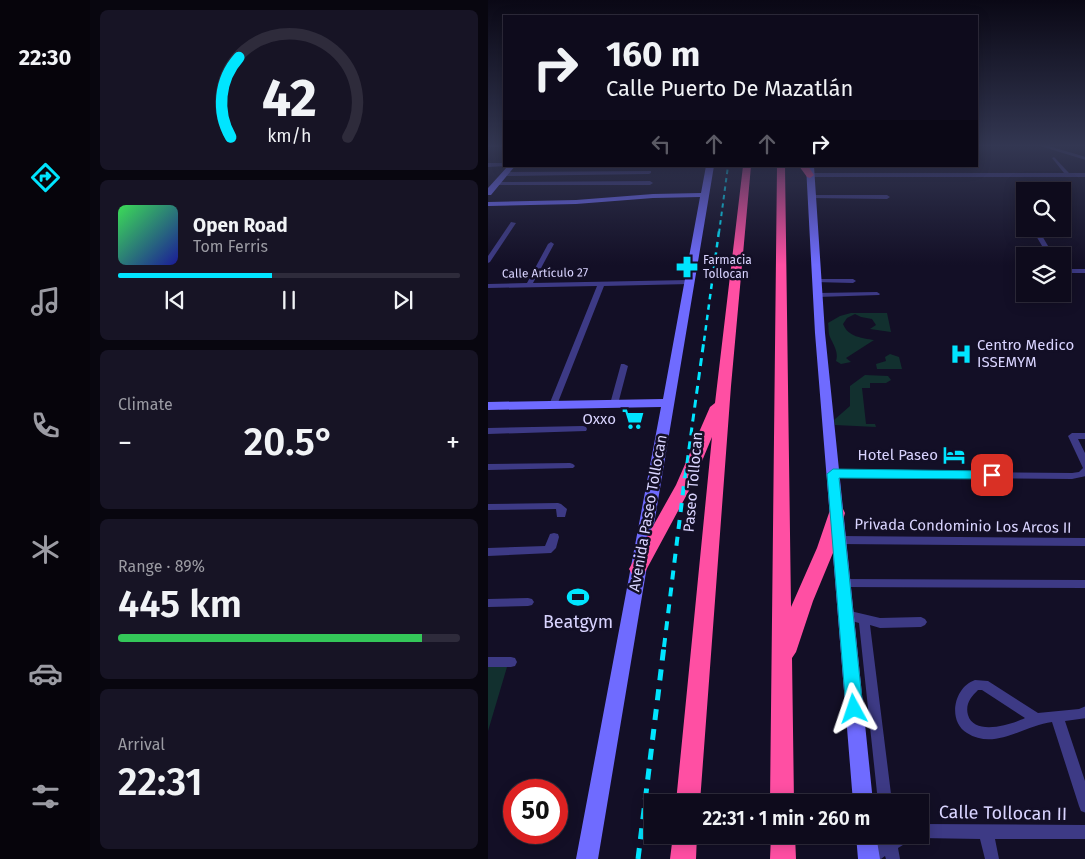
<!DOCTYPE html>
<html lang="en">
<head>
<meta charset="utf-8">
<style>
	:root { --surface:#0e0b1c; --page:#171425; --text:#f1f3f6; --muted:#9b9ba3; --line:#2e2b3b; --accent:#00e5ff }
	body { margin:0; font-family:"Fira Sans",sans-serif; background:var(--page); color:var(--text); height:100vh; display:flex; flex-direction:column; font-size:19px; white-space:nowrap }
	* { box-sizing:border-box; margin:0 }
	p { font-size:16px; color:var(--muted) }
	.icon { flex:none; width:28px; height:28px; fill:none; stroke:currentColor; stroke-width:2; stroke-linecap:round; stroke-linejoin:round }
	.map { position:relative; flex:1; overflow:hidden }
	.drawer { display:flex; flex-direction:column; gap:10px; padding:10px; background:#08060f; width:398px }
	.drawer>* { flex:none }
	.top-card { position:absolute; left:15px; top:15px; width:475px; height:152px; border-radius:0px; box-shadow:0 2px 12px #0003,0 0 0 1px var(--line); background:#0e0b1c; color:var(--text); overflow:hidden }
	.tools { position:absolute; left:528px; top:182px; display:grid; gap:10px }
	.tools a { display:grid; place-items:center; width:55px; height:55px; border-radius:0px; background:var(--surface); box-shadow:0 2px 12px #0003,0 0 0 1px var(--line); font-size:25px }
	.speed { position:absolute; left:15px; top:779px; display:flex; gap:10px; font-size:25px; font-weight:700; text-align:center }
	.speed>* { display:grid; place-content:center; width:65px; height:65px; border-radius:50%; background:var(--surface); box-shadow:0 2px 12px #0003,0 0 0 1px var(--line); line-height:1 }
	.speed .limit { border:8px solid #d22; background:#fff; color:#111 }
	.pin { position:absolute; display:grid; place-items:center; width:42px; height:42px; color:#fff; margin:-21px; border-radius:10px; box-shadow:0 2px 8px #0006 }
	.me { position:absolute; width:55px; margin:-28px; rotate:355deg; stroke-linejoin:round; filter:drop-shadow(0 0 4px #0008) }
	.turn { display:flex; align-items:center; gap:18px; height:105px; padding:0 20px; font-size:22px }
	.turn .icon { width:65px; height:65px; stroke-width:2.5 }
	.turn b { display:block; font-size:35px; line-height:42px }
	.lanes { display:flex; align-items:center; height:48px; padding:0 20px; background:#0003; justify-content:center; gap:25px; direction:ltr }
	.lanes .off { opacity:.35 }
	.big { font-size:38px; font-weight:600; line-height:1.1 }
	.drawer .card { flex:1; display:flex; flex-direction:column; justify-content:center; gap:8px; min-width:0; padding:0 18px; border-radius:8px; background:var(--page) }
	.drawer .dial { align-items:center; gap:0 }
	.dial svg { height:130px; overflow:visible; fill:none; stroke:var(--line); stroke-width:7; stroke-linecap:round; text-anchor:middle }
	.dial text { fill:var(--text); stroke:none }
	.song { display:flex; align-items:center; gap:15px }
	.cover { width:60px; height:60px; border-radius:8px; background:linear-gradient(135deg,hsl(130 70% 55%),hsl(240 70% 35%)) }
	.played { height:5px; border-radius:2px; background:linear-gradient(90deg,var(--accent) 45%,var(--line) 45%) }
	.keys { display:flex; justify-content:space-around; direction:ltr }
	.heat { display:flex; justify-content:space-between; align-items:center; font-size:28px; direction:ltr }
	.charge { height:8px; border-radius:4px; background:linear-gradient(90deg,#34c759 89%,var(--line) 0) }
	.trip { position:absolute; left:156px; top:794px; width:285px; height:50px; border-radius:0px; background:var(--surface); box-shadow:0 2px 12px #0003,0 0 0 1px var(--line); font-weight:600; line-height:50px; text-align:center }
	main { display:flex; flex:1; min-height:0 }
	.dock { display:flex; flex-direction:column; width:90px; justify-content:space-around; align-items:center; background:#06040b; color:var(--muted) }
	.dock .icon { width:35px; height:35px }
	.dock .on { color:var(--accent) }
	.dock b { font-size:22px; color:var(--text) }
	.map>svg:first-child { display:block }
	.green { fill:#12302f }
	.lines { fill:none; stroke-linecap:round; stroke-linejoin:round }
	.street { fill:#3d3a85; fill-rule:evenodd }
	.secondary { fill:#6f6bff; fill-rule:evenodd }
	.highway { fill:#ff4fa3; fill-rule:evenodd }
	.rail-far4 { stroke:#00e5ff; stroke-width:2; stroke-dasharray:4.5 4; stroke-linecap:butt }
	.rail-far3 { stroke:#00e5ff; stroke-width:2.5; stroke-dasharray:5.5 5; stroke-linecap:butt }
	.rail-far2 { stroke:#00e5ff; stroke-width:3; stroke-dasharray:8 6; stroke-linecap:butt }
	.rail-far1 { stroke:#00e5ff; stroke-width:4; stroke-dasharray:9 8; stroke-linecap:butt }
	.rail { stroke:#00e5ff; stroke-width:5; stroke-dasharray:11 9; stroke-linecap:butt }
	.route { fill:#00e5ff; stroke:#0095a6 }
	.labels { text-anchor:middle; stroke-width:5; stroke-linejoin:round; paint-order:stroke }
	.far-poi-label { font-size:12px; fill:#d9d4ff; stroke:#130f26; text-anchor:start }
	.far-street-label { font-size:12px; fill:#d9d4ff; stroke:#130f26 }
	.poi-label { font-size:15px; fill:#d9d4ff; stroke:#130f26; text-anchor:end }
	.street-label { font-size:15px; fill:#d9d4ff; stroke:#130f26 }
	.near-poi-label { font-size:18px; fill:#d9d4ff; stroke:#130f26 }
	.near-street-label { font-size:18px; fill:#d9d4ff; stroke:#130f26 }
</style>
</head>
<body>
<main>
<nav class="dock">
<b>22:30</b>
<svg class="icon on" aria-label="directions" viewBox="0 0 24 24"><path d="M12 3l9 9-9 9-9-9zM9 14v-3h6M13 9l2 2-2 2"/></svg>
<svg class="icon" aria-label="music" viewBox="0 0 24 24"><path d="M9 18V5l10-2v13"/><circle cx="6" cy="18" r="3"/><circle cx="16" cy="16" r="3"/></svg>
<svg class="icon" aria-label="phone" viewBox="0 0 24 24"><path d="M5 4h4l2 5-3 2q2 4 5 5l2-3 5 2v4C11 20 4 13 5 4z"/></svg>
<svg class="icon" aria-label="climate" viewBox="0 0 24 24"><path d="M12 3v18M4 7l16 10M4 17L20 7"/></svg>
<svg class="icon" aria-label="car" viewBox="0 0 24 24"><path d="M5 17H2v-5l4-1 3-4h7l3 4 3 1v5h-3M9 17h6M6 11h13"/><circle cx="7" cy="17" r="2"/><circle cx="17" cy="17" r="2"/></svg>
<svg class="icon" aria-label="filters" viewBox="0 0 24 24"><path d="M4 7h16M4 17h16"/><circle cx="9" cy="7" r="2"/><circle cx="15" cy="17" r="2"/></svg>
</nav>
<section class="drawer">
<div class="card dial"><svg viewBox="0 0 100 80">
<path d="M14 69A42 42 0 1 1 86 69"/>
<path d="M14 69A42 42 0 0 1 19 20" stroke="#00e5ff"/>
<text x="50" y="56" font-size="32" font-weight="700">42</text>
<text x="50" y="72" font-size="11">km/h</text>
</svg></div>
<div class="card">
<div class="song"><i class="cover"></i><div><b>Open Road</b><p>Tom Ferris</p></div></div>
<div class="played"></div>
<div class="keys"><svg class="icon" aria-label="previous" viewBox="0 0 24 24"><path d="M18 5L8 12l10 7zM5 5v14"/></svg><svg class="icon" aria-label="pause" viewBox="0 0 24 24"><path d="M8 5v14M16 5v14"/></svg><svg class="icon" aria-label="next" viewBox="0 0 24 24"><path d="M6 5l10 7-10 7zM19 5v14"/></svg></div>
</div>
<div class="card"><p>Climate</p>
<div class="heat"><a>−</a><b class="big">20.5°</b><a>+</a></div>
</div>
<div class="card"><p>Range · 89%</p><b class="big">445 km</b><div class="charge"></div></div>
<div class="card"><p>Arrival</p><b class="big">22:31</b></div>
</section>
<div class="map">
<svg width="598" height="859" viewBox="0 0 598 859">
	<rect width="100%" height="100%" fill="#130f26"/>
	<path class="green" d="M363,313H399L403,332L382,329L388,325L384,319L373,317L367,314L359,318L355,324C360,337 374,338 386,340L358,358L363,362L353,364L348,361C351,352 345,344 342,337C340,333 341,327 340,323L352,316Z
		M402,354L411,357L414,369H389L388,364L398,361L397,357Z
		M377,375L400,376L403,380L398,383H382V388H374L378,424H387L388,427L347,425L346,420L362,406V386Z
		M0,666L19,667L0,731Z"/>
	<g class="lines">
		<path class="street" d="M0,145H16V147H0Z
			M549,145H557L598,157V160Z
			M566,157L581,173H598V177H322L319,175L322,173H576L564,158Z
			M0,163H16L17,166L0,167Z
			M163,171V173L161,174L17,176L14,174L17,172Z
			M8,182L162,181L165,183L162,185H6L5,184Z
			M323,195H399L402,197L399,199L321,198L320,197Z
			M23,222L28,223L2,262L0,263V256Z
			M544,229H550L566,256H560Z
			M63,242L66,244L45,283L202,280L205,282L202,284L116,286L69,405L65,408L61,405L109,286L0,288V284L39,283L60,244Z
			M574,269H598V273H574Z
			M328,279H365L368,281L365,283L326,282L325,281Z
			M389,292L392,294L391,295L329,297L326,295L329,293Z
			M133,364H136L140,366L130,404L126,407L122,404Z
			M95,426L98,427L99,429L98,431L0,434V428Z
			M584,433H598V439H590L598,455V476L584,479L345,477L340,474L345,471L584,473L591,472L595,468L580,436Z
			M82,463L85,464L87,466L85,468L0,470V464Z
			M70,503L73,504L79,509L77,517H69L68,509L0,510V504Z
			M66,533L70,534L71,537L68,548L63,553L0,556V548L57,546L62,534Z
			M351,536L598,538V546L351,544L347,543L346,540L347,537Z
			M355,579L598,580V588L355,587L351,586L350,583L351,580Z
			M40,598L44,599L46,602L44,605L40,606L0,607V599Z
			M358,610L392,618L433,617L437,619L439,622L437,625L433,627L392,628L382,625L404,802H390L371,623L354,618L352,615L354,612Z
			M0,657H23L27,658L29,662L27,666L23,667H0Z
			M487,680L500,681L550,713L591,709L598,706V718L577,721L598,784V813L593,811L591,806L564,722C537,725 507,751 479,733C459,721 466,687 487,680ZM490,690H494L537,718C523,725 486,736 480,715C477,704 483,697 490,690Z
			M432,824L598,825V839H507L511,859H497L492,839L432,838L426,835H432Z
			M394,835H425L423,840L410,848L412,859H398L397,856L393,859H374L376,853L395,841Z"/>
		<path class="secondary" d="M20,166H27L3,195H0V188Z
			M218,166H226L110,859H88L173,407L0,410V402L175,399L212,197L165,198L88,204L0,206V202L88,200L165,194L213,193Z
			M318,166H326L337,333L385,802H365L327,333Z
			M368,835H388L392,859H370Z"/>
		<path class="highway" d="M255,166H263L243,386L212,802H188L224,437L204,485L156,574L150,576L144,574L141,569L188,485L222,407L227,403Z
			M289,166H297L303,607L329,548L341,513L343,509L349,507L355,509L357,513L347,548L325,601L308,652L304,658L306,802H282Z
			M311,166H320L326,175L322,178L319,177Z
			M185,835H209L208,859H182Z
			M283,835H307L308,859H282Z"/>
		<path class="rail-far4" d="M231,233L240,166"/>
		<path class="rail-far3" d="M216,341L231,231"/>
		<path class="rail-far2" d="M197,477L216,340"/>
		<path class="rail-far1" d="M176,647L197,476"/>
		<path class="rail" d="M150,859L176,646"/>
	</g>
	<linearGradient id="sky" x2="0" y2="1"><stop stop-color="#0a0815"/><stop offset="0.55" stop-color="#333752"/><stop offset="1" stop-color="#333752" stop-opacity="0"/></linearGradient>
	<rect width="598" height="265" fill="url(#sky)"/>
	<path class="route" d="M345,469L504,471L511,475L504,479L351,478L375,709L372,714L366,716L361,714L358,709L339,474Z"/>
	<defs>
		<g id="pharmacy-bare" transform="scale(1.725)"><path d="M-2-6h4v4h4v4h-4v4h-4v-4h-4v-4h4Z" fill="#00e5ff" stroke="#130f26" stroke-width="2.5" paint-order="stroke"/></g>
		<g id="hospital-bare" transform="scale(1.725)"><path d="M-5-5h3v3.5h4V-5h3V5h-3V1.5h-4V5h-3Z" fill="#00e5ff" stroke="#130f26" stroke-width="2.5" paint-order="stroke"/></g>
		<g id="supermarket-bare" transform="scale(1.725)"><path d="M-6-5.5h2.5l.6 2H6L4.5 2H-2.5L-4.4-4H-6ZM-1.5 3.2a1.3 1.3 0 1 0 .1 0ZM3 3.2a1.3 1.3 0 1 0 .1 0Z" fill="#00e5ff" stroke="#130f26" stroke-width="2.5" paint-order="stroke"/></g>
		<g id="hotel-bare" transform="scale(1.725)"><path d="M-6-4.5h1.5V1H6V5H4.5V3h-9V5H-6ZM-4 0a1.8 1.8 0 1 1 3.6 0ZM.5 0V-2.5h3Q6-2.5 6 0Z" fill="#00e5ff" stroke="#130f26" stroke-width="2.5" paint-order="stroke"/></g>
		<g id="stadium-bare" transform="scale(1.725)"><path d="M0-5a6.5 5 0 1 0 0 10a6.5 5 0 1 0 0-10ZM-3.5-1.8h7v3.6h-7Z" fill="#00e5ff" stroke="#130f26" stroke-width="2.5" paint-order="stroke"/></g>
	</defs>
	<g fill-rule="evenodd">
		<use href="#pharmacy-bare" x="199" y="267"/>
		<use href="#hospital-bare" x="473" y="354"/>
		<use href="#supermarket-bare" x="145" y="419"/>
		<use href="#hotel-bare" x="466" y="455"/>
		<use href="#stadium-bare" x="90" y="597"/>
	</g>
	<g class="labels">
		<g class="far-poi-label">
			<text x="215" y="264">Farmacia<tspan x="215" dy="14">Tollocan</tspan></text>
		</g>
		<g class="far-street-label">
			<text transform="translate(57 273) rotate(-1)" y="4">Calle Artículo 27</text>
		</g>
		<g class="poi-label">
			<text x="489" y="350" text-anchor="start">Centro Medico<tspan x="489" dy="17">ISSEMYM</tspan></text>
			<text x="128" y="424">Oxxo</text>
			<text x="450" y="460">Hotel Paseo</text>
		</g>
		<g class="street-label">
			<text transform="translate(205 482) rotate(-85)" y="5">Paseo Tollocan</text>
			<text transform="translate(160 513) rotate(-80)" y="5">Avenida Paseo Tollocan</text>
			<text transform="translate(475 526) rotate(1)" y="5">Privada Condominio Los Arcos II</text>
		</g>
		<g class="near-poi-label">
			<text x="90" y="628">Beatgym</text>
		</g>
		<g class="near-street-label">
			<text transform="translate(515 813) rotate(1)" y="6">Calle Tollocan II</text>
		</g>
	</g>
</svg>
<div class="tools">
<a><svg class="icon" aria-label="search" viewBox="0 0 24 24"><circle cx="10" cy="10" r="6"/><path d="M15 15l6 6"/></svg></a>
<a><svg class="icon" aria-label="layers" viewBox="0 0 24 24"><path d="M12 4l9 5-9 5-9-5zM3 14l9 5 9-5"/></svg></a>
</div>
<div class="speed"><div class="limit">50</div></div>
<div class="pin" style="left:504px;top:475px;background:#d93025"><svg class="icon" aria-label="arrive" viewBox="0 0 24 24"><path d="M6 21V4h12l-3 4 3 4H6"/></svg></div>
<svg class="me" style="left:366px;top:709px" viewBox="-20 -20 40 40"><path d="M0-17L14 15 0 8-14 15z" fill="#00e5ff" stroke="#fff" stroke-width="4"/></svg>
<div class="trip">22:31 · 1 min · 260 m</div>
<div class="top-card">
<div class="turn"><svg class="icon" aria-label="right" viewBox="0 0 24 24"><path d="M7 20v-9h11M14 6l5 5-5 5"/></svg><div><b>160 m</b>Calle Puerto De Mazatlán</div></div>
<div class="lanes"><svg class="icon off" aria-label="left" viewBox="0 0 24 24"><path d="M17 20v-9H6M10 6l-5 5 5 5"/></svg><svg class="icon off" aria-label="ahead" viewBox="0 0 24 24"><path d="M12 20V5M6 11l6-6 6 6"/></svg><svg class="icon off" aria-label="ahead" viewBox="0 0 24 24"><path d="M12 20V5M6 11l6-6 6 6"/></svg><svg class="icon" aria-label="right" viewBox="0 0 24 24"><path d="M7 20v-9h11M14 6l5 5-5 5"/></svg></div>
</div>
</div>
</main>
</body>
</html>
